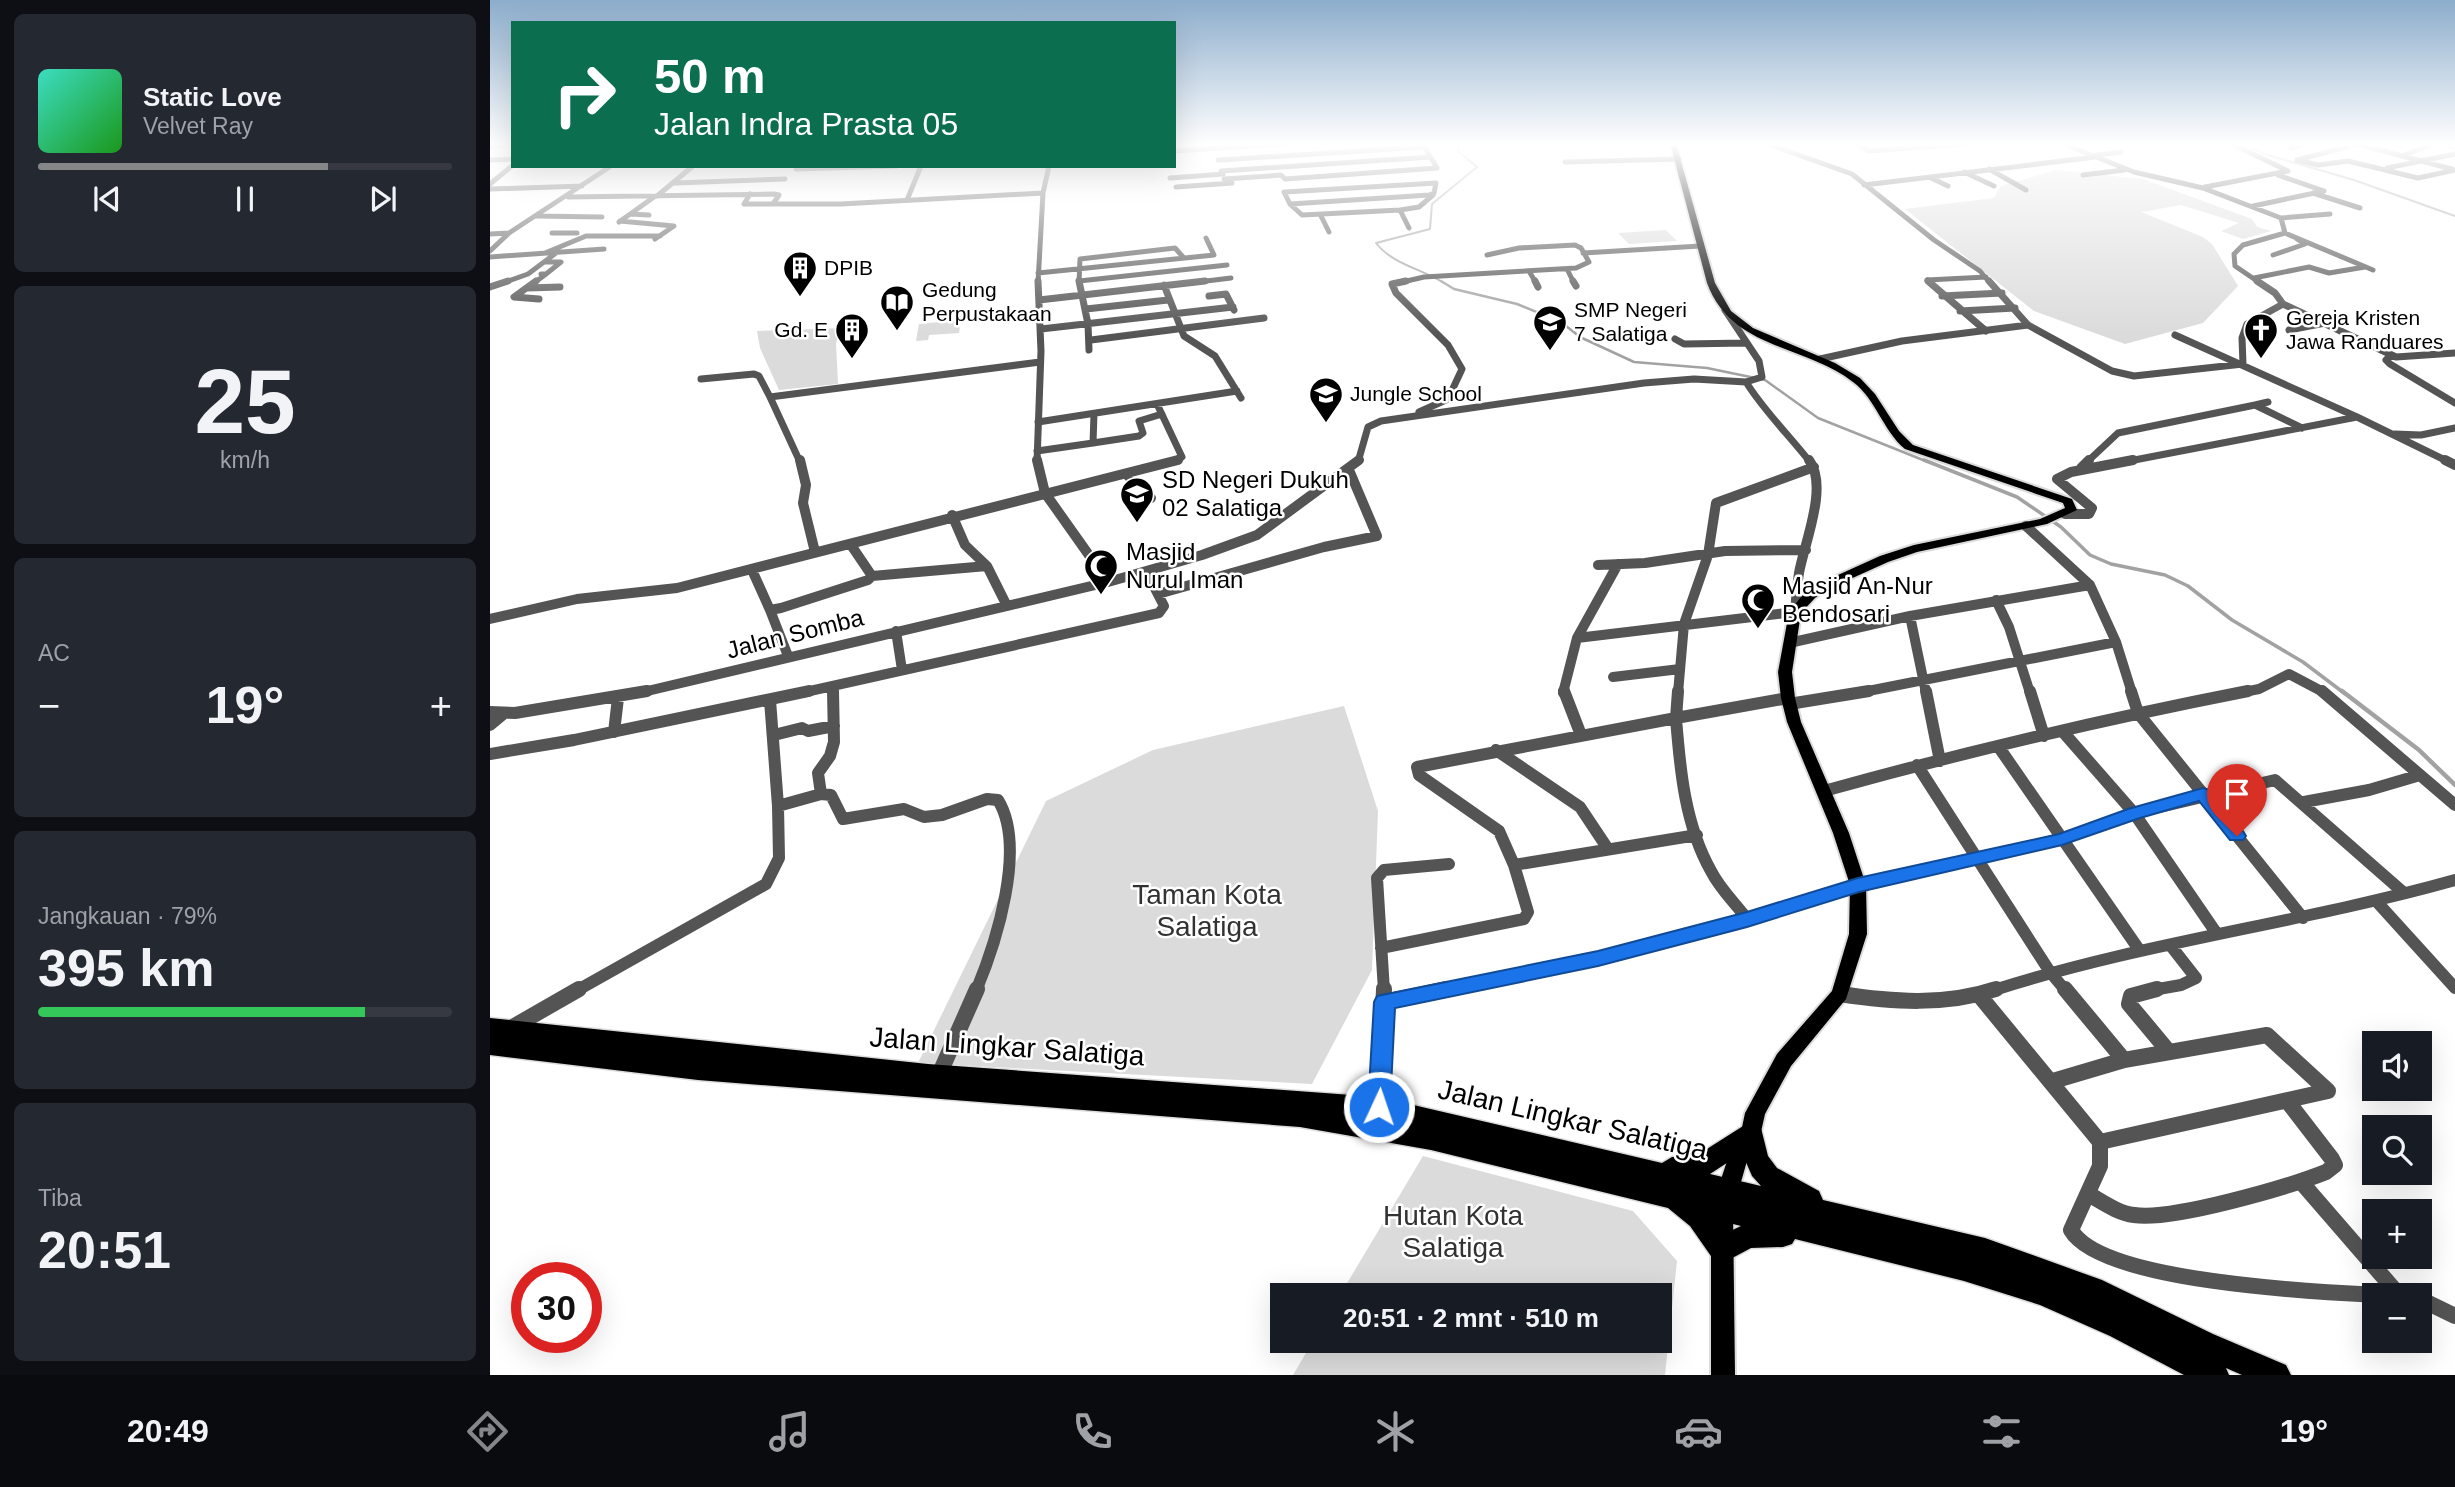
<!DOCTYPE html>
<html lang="id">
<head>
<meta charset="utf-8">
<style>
	:root { --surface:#171b24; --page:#242831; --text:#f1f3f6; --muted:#9ea1a6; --line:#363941; --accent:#858687 }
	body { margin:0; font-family:Arial,sans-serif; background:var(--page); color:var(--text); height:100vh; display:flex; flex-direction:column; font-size:26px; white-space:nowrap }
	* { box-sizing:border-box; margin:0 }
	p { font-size:23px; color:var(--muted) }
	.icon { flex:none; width:38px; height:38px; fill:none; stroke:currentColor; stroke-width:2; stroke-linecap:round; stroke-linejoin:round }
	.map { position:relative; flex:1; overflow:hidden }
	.details { display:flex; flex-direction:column; gap:14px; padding:14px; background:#0d0f14; width:490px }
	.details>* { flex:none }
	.top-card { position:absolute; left:21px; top:21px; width:665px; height:147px; border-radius:0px; box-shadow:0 7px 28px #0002; background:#0b6e4f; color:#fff; overflow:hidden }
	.buttons { position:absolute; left:1872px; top:1031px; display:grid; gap:14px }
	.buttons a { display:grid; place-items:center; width:70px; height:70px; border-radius:0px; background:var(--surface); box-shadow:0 7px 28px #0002; font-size:35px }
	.speed { position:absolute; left:21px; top:1262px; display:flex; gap:14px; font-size:35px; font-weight:700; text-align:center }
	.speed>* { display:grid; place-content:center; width:91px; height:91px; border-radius:50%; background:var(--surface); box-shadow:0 7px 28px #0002; line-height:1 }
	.speed .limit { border:10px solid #d22; background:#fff; color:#111 }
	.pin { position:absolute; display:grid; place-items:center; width:60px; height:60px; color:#fff; margin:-72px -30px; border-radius:50% 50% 50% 0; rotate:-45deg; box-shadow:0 0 7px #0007 }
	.pin .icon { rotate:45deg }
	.me { position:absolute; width:77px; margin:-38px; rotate:3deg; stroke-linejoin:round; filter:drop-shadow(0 0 5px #0008) }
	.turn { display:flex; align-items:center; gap:24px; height:147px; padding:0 28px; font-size:32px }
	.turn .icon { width:91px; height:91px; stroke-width:2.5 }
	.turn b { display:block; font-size:49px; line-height:60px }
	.big { font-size:52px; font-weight:700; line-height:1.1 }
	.details .tile { flex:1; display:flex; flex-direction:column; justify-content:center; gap:10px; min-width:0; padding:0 24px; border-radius:10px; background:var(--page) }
	.details .dial { align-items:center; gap:0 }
	.dial b { font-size:91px; line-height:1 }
	.song { display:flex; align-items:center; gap:21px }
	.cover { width:84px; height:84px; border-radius:10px; background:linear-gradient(135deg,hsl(170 70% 55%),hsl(120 70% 35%)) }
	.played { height:7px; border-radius:4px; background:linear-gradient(90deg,var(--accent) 70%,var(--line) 70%) }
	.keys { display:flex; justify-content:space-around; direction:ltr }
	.heat { display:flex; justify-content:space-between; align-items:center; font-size:38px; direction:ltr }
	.charge { height:10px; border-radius:5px; background:linear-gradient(90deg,#34c759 79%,var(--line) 0) }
	.trip { position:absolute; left:780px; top:1283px; width:402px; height:70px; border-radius:0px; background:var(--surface); box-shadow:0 7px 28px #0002; font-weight:700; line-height:70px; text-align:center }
	.menu { display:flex; height:112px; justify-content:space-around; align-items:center; background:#090b0e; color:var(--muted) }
	.menu .icon { width:49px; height:49px }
	.menu .selected { color:var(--accent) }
	.menu b { font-size:32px; color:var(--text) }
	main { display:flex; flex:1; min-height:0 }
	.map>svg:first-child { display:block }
	.green { fill:#dbdbdb }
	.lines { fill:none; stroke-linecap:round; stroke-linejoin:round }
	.stream-far3 { stroke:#a2a2a2; stroke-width:2 }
	.stream-far2 { stroke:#a2a2a2; stroke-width:2.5 }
	.stream-far1 { stroke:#a2a2a2; stroke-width:3.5 }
	.stream { stroke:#a2a2a2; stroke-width:4.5 }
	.major-casing { stroke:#dbdbdb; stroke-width:4 }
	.highway-casing { stroke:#dbdbdb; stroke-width:3 }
	.minor-far4 { stroke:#545454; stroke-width:5 }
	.minor-far3 { stroke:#545454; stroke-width:7 }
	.minor-far2 { stroke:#545454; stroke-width:10 }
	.minor-far1 { stroke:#545454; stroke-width:12 }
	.minor { stroke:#545454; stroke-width:16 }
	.major { fill:#000; fill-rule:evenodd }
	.highway { fill:#000; fill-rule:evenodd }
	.route { fill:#1a73e8; stroke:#114b97; stroke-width:2 }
	.labels { text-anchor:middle; stroke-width:5; stroke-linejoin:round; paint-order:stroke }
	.far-poi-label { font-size:21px; fill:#000; stroke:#fff; text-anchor:start }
	.poi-label { font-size:24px; fill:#000; stroke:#fff; text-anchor:start }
	.street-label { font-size:24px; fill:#000; stroke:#fff }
	.near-park-label { font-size:28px; fill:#323232; stroke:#fff }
	.near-street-label { font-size:28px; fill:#000; stroke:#fff }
</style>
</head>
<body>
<main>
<section class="details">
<div class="tile">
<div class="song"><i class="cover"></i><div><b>Static Love</b><p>Velvet Ray</p></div></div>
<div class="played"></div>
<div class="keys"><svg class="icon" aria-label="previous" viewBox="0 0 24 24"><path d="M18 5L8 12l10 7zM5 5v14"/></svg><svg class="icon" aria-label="pause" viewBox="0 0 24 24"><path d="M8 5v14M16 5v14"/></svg><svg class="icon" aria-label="next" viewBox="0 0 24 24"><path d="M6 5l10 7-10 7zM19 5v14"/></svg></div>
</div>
<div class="tile dial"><b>25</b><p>km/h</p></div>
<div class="tile"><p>AC</p>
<div class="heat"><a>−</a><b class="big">19°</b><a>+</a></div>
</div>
<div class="tile"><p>Jangkauan · 79%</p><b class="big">395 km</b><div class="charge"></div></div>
<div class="tile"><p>Tiba</p><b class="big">20:51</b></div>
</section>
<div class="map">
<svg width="1965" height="1375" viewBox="0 0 1965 1375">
	<rect width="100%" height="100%" fill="#fff"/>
	<path class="green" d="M1566,170L1653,179L1762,219L1767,227L1781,231L1753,239L1731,231L1749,223L1691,205L1651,212L1713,237L1722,244L1748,286L1713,323L1635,344L1544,311L1415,209L1504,198L1511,186Z
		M1176,230L1187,241L1139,244L1128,233Z
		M471,320L469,333L439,335L438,340L426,341L429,324Z
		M353,328L346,343L348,384L289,390L270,348L267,331Z
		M854,706L888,811L882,970L822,1084L428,1063L556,801L663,750Z
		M933,1156L1143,1211L1187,1261L1175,1375H803L823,1341L1171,1340V1295H850Z"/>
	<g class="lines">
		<path class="stream-far3" d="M1752,143L1774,154L1864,180L1965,216
			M1932,143L1965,148
			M954,283C932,269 902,264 886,243L940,229L942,204L987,167L969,152L966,143"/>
		<path class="stream-far2" d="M951,281L964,289L1027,304L1071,322L1090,337L1144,362L1217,368L1275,380L1328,418L1438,462"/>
		<path class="stream-far1" d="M1434,460L1527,497L1571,527L1600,555L1621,564L1675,575L1698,586L1742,620L1813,662L1854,693"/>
		<path class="stream" d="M1852,691L1929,750L1965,785"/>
		<g class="major-casing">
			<path id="major" d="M1180,143H1186L1225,283L1241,311L1263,328L1345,363L1370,378L1385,394L1409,431L1423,445L1582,499L1587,510L1557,524L1427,552L1398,562L1336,590L1325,598L1311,613L1302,672L1305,698L1311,722L1359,833L1376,885L1377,934L1356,999L1301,1066L1275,1114L1271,1132L1257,1161L1243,1210L1245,1375H1221V1210L1237,1161L1251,1132L1255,1113L1287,1054L1342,991L1359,934L1360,885L1343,833L1297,722L1291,698L1288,672L1299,612L1315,592L1328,584L1390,556L1424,545L1550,519L1575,508L1573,503L1415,449C1393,431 1386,399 1363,382C1314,344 1242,350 1217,283Z"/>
		</g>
		<g class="highway-casing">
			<path id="highway" d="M0,1018L438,1064L889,1097L1172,1163L1182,1157L1209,1154L1261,1121L1270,1124L1278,1156L1287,1168L1329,1191L1333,1200L1495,1238L1612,1280L1723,1334L1796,1365L1801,1375H1752L1736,1368L1739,1375H1694L1620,1336L1550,1305L1474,1281L1305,1239L1302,1244L1293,1247L1261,1248L1233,1263L1223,1259L1200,1226L1178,1208L941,1150L810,1127L208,1080L0,1055ZM1252,1153L1262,1176L1271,1186L1220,1174ZM1227,1220L1251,1226L1236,1233Z"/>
		</g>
		<path class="minor-far4" d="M1275,143L1362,174L1444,240L1490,271L1500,283
			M1366,143L1379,151L1489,143
			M1571,143L1644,172L1713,188L1791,218L1795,233L1753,245L1744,254L1745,266L1770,283
			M1863,143L1962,169
			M1867,144L1807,160L1828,165L1858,161L1928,178L1965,170
			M0,147L22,143
			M1801,148L1819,143
			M684,151L811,143
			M1606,155L1631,152
			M1911,156L1947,143
			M0,160L23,159
			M728,160L933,147
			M1075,162L1189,159
			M1897,168L1965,154
			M306,169L407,166
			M1499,169L1536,190
			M731,171L940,157
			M1474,172L1504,186
			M1593,175L1634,170
			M1788,175L1834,191
			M1439,177L1458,186
			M680,178L733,174
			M734,179L791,175L795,179L947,168L932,143
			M185,183L295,179
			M946,183L944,193L939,195L800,204L794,192Z
			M0,184L23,165
			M1374,185L1605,157
			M686,187L742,183
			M1715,187L1798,171L1740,143
			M0,189L92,186
			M1823,193L1870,208
			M260,194L254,204H283
			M167,196L203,166
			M78,197L284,194L289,195L283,204H351L553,193
			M417,200L431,166
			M800,204L812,215L910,210L919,228
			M1763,206L1834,191
			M910,210L929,207L943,195
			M141,214L159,215
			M47,216L112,217
			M831,216L839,232
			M1791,218L1840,214
			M130,221L184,226L165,239
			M129,222L164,197
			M62,233H87
			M1795,233L1883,270
			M0,234L19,233
			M0,251L19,233L121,166
			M55,253L96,236H170
			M1093,253L1210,246
			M1783,255L1815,244L1807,239
			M0,257L114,249
			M1077,269L1084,283
			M1039,271L1046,283
			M548,273L724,255L716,238
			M51,274H56L71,262H54
			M1764,278L1819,267L1839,273L1875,267
			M1437,280L1440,283
			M1437,280L1496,277
			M589,281L737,265
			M13,283L38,274L66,253
			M44,283L56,274
			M548,283L553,193L559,166
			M589,283L590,259L685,248L694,258
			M700,283L741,278
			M908,283L934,277L1086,268L1099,262L1091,248L1085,245L1029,248L997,255"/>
		<path class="minor-far3" d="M46,281L24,297L49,299
			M589,281L598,324L599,350
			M916,281L902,284L906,293L958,345L972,369L958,399L929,412
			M1045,281L1048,287
			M1083,281L1086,286
			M1438,281L1496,331
			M1499,281L1538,325L1622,371L1644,376L1753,364L1752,338L1757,324L1793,304L1785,293L1767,281
			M674,285L694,336L725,356L751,398
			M0,287L18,281
			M37,288L70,287
			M719,296L736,294L744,310
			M1452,296L1512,293
			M549,300L715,281
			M1793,304L1906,357L1965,353
			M596,309L678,300
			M1470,311L1525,308
			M551,329L743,307
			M1799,330L1835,323
			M1685,335L1867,417
			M1185,339L1194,344L1256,343
			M601,340L774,318
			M1901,355L1896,360L1900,364L1965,403
			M1330,359L1412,341L1538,325
			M211,379L264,374L269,376L280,397
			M1256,382C1274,411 1299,435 1320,462
			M1778,402L1765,405L1812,428
			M667,404L692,457L681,462
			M604,414L603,443L649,436L653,433L649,421L672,414
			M548,422L747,391
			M1905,434L1931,435L1965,428
			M547,451L603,443
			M310,462L280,397L550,362
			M547,462L551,351L548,281
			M868,462L878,427L891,421L1154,383L1204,379L1256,382L1272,377L1269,361L1235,310
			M1597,462L1628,433L1765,405
			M1634,462L1867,417L1959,462"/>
		<path class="minor-far2" d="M310,460L316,485L313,503L325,552
			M547,460L555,493L618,582
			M1955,460L1965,465
			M1591,468L1599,460
			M636,474L661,498
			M1575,514H1599L1602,508L1567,479L1581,472L1643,460
			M1536,526L1600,585L1626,642L1642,693
			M1108,565L1155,563L1235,551L1316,550
			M497,566L517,606
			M262,570L280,610L291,608L378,580L382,576L361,545
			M382,576L497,566L475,545L462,515
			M668,594L834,547L887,536L859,470
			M1506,600L1519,627L1540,693
			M280,610L298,656
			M1420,616L1436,693
			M0,619L87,599L187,588L688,460
			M406,631L412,670
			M1087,638L1305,612C1306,599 1307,586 1309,573C1314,544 1339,486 1319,460
			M1299,643L1420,616L1600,585
			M1123,677L1190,669
			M343,686V693
			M149,693L618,582L712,555L767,535L869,460
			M311,693L669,613L674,606L657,573
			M1073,693L1087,638L1128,564
			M1188,693L1194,624L1218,555L1226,503L1324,467
			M1368,693L1626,642
			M1749,693L1769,689L1799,674L1835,693"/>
		<path class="minor-far1" d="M343,691L344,742L340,756L328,773L331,794L341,795L353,819L414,809L434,817L452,815L497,799L508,800C537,847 506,943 486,991
			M1074,691L1091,735
			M1436,691L1450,761
			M1540,691L1554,736
			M1641,691L1648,713L1813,918
			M1832,691L1965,805
			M280,700L288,806L331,794
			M1299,704L1379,691
			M0,712L25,713L157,691
			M0,725L12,715
			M124,732L128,698
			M1574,733L1644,813L1727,934
			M284,735L312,728L318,731L344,726
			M1508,746L1650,951
			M1006,750L1090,807L1118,849
			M0,754L84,740L319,691
			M1427,765L1560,972L1576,991
			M1334,791C1474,752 1615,719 1758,691
			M1814,802L1879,790L1930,775
			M1024,865L1207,835
			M1887,902L1965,988
			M1257,919C1245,903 1230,889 1221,871C1195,825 1190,770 1186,718L1298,698
			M891,948L1034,919L1038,912L1024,865L1009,831L929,775L927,767L1186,718L1188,691
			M86,991L276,884L289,858L288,806
			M894,991L887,878L894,870L959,864
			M947,991L1108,958L1257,919L1368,885L1572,839L1644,813L1785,780L1914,893
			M1501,991C1653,942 1812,923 1965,880
			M1657,991L1691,985L1706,978L1681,946"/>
		<path class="minor" d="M1575,989L1634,1060
			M1667,989L1641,996L1639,1004L1679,1052
			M1350,994C1402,1002 1455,1006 1506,989
			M1489,995L1610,1142V1166L1581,1230C1611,1282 1827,1292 1887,1295
			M895,1002L956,989
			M21,1028L89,989
			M449,1075L487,989
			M1563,1081L1634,1060L1777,1035L1838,1091L1610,1142
			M889,1107L894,989
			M1812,1183L1909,1295
			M1600,1195C1614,1203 1628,1213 1644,1215C1682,1221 1798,1187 1836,1172L1845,1165L1842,1159L1798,1102
			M1930,1299L1965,1316"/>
		<use href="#major" class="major"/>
		<use href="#highway" class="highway"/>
	</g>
	<linearGradient id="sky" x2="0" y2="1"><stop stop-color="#8cadcc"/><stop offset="0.43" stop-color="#fff"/><stop offset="1" stop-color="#fff" stop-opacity="0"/></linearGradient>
	<rect width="1965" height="336" fill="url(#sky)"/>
	<path class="route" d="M1713,788L1720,790L1753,831L1756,836L1753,840H1740L1709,801L1650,818L1572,845L1369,892L1257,927L1108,966L905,1008L900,1107L897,1114L889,1116L881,1114L878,1107L884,1002L887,996L1108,951L1257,912L1368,878L1569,834L1638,809Z"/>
	<defs>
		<g id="building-pin" transform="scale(1.75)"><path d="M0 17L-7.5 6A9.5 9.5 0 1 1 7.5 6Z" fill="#000" stroke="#fff"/><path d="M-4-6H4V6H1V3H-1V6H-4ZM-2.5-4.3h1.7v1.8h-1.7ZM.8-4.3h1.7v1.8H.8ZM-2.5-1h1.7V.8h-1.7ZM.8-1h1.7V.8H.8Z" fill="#fff"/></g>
		<g id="library-pin" transform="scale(1.75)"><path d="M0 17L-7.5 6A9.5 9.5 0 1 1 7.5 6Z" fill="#000" stroke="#fff"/><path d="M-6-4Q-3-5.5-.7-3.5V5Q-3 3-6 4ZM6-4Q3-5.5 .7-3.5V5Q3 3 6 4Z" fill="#fff"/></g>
		<g id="school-pin" transform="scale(1.75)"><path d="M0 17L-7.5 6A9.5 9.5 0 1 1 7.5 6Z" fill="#000" stroke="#fff"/><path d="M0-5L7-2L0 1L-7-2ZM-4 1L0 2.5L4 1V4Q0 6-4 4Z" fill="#fff"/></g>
		<g id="church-pin" transform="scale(1.75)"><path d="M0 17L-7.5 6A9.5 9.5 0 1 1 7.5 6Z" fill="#000" stroke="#fff"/><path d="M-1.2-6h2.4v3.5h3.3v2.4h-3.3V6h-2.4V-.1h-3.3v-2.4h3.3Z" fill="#fff"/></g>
		<g id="mosque-pin" transform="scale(1.75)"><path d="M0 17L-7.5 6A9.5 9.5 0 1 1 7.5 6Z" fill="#000" stroke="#fff"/><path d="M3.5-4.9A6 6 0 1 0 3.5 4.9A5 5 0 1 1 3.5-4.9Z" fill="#fff"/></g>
	</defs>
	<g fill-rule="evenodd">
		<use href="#building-pin" x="310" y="268"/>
		<use href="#library-pin" x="407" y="302"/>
		<use href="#school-pin" x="1060" y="322"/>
		<use href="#building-pin" x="362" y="330"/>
		<use href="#church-pin" x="1771" y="330"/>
		<use href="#school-pin" x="836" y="394"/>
		<use href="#school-pin" x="647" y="494"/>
		<use href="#mosque-pin" x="611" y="566"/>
		<use href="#mosque-pin" x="1268" y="600"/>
	</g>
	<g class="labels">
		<g class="far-poi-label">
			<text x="334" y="275">DPIB</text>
			<text x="432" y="297">Gedung<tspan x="432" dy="24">Perpustakaan</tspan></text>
			<text x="1084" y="317">SMP Negeri<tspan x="1084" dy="24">7 Salatiga</tspan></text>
			<text x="1796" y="325">Gereja Kristen<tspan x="1796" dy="24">Jawa Randuares</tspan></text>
			<text x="338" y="337" text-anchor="end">Gd. E</text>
			<text x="860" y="401">Jungle School</text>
		</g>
		<g class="poi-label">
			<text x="672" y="488">SD Negeri Dukuh<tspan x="672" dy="28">02 Salatiga</tspan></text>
			<text x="636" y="560">Masjid<tspan x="636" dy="28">Nurul Iman</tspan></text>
			<text x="1292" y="594">Masjid An-Nur<tspan x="1292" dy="28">Bendosari</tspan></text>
		</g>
		<g class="street-label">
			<text transform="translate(305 634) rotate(-14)" y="8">Jalan Somba</text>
		</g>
		<g class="near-park-label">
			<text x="717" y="904">Taman Kota<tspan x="717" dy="32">Salatiga</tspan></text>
			<text x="963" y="1225">Hutan Kota<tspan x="963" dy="32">Salatiga</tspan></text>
		</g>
		<g class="near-street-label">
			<text transform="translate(517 1046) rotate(4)" y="10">Jalan Lingkar Salatiga</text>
			<text transform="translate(1083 1119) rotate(13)" y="10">Jalan Lingkar Salatiga</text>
		</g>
	</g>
</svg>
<div class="buttons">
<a><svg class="icon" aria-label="sound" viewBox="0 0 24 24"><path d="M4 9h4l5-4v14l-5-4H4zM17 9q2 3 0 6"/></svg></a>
<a><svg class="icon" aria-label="search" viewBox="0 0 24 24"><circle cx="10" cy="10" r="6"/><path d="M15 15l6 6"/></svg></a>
<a>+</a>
<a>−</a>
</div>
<div class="speed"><div class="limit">30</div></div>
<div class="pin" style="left:1747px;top:836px;background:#d93025"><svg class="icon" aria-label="arrive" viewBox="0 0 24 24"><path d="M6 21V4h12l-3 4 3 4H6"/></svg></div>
<svg class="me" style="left:889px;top:1107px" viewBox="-20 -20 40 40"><circle r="17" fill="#1a73e8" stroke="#fff" stroke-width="3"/><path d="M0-11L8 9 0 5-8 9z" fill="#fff"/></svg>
<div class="trip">20:51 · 2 mnt · 510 m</div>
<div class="top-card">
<div class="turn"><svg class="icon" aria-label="right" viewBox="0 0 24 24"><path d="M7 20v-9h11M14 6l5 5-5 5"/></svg><div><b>50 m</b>Jalan Indra Prasta 05</div></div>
</div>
</div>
</main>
<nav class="menu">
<b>20:49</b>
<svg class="icon selected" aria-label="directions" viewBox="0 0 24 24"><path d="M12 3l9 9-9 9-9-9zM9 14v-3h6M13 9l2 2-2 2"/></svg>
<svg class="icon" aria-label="music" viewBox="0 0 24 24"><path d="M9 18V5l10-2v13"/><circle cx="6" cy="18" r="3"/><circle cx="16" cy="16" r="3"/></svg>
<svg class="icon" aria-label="phone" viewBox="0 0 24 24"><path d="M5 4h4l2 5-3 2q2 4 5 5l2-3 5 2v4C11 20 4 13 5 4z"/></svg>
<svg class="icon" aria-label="climate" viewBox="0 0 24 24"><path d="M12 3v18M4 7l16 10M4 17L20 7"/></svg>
<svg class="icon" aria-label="car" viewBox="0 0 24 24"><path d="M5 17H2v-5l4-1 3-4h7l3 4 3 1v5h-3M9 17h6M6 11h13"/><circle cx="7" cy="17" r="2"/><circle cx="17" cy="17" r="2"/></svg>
<svg class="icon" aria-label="filters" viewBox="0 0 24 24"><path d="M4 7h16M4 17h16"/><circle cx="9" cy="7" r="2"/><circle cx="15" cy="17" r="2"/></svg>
<b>19°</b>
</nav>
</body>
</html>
